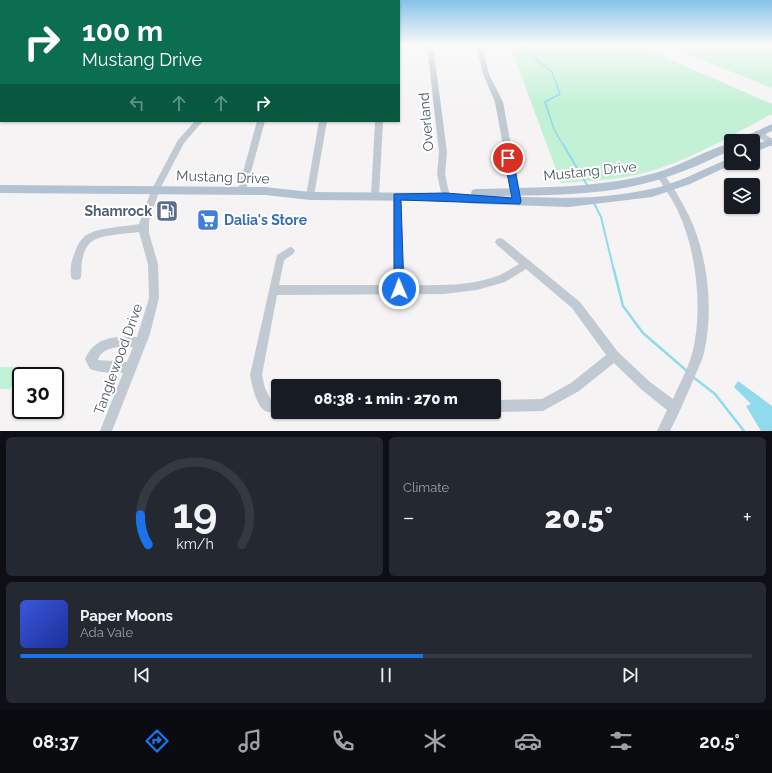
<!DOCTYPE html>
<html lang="en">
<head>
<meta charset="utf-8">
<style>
	:root { --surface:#171b24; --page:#242831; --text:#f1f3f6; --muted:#9ea1a6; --line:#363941; --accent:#1a73e8 }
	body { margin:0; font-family:Raleway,sans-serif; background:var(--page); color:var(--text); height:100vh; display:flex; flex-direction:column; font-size:15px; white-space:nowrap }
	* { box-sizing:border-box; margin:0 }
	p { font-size:13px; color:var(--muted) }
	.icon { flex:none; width:22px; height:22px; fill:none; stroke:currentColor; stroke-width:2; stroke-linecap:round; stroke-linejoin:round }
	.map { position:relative; height:431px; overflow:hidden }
	.side { display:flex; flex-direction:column; gap:6px; padding:6px; background:#0d0f14; flex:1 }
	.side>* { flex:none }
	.guide { position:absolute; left:0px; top:0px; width:400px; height:122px; box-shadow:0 1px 3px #0004; background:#0b6e4f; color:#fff; overflow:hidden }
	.tools { position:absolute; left:724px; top:134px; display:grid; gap:8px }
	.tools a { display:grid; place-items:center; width:36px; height:36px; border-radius:4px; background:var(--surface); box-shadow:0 1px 3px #0004; font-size:20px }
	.speed { position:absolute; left:12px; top:367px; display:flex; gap:8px; font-size:20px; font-weight:700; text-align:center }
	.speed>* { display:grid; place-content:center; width:52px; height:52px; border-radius:50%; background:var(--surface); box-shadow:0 1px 3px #0004; line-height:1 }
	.speed .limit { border:2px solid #111; border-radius:6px; background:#fff; color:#111 }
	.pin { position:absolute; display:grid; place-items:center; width:34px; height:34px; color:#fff; margin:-17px; border:2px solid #fff; border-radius:50%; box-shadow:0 1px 4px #0007 }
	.me { position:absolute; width:44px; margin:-22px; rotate:359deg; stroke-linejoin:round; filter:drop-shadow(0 0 3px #0008) }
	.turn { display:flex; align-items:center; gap:14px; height:84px; padding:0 16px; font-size:18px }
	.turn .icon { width:52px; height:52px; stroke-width:2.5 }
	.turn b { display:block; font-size:28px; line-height:34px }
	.lanes { display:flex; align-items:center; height:38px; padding:0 16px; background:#0003; justify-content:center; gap:20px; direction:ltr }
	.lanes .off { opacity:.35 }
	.big { font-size:30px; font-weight:800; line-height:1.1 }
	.side .card { flex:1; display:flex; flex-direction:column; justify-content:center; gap:6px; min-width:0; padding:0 14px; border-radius:6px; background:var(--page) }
	.side .dial { align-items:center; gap:0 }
	.dial svg { height:104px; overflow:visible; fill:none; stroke:var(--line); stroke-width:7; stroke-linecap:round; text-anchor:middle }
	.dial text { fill:var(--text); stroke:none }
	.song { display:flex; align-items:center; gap:12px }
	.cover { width:48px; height:48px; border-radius:6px; background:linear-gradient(135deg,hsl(230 70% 55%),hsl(230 70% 35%)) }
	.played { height:4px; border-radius:2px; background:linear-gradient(90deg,var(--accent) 55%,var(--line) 55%) }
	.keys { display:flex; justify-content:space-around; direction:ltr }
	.heat { display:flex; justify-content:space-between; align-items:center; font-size:22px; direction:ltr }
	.side .tiles { flex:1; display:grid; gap:6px; grid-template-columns:1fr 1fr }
	.card:last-child { grid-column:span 2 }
	.trip { position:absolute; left:271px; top:379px; width:230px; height:40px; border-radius:4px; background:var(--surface); box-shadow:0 1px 3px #0004; font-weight:800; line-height:40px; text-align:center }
	.menu { display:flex; height:64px; justify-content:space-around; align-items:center; background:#090b0e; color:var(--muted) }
	.menu .icon { width:28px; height:28px }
	.menu .on { color:var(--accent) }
	.menu b { font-size:18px; color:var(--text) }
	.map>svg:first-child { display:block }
	.green { fill:#c3f1d5 }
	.water { fill:#90daee }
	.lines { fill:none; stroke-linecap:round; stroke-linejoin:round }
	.stream-far2 { stroke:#90daee; stroke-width:1.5 }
	.stream-far1 { stroke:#90daee; stroke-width:2 }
	.stream { stroke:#90daee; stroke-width:2.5 }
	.canal { fill:#90daee; fill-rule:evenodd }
	.minor { fill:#c1cad2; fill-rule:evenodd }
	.major { fill:#b3c2d1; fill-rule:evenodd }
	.route { fill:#1a73e8; stroke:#114b97 }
	.labels { text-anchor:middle; stroke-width:4; stroke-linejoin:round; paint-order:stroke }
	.street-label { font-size:14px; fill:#4a5661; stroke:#fff }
	.service-label { font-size:14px; font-weight:bold; fill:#4e5e75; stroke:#fff; text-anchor:end }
	.shop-label { font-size:14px; font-weight:bold; fill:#366cbe; stroke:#fff; text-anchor:start }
</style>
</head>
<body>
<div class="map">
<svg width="772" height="431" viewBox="0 0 772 431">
	<rect width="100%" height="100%" fill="#f5f3f3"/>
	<path class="green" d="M510,45H637L772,104V114C731,135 689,161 644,173C618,180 588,181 561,183Z
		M664,45H772V88Z
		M0,367H22L10,389H0Z"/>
	<path class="water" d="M738,381L772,406V431H761L746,406L751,404L734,387Z"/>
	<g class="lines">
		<path class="stream-far2" d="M518,45L552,72L560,94L545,102L554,129L563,145"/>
		<path class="stream-far1" d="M563,144L587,185
			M594,203L601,217L614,271"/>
		<path class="stream" d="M614,270L623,306L643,333L687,371
			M693,377L715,394L744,431"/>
		<path class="canal" d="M0,114H1V118H0Z"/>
		<path class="minor" d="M427,45H433L447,152L445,174L450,197L446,200L442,197L437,174L439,152Z
			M476,45H482L489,74L503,102L521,201L517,204L513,201L495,102L483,74Z
			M195,121H203L184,143L160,189L149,221V233L158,264L159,298L150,334L112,431H100L123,373C111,373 101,373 90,369L85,359C95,336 116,336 137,337L149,298L148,264L139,232C127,234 99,234 90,243C86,247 84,252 83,257C80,264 83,273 80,279L76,280L72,279C69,271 71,262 74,255C76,249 78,243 83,238C93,227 125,227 139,224L152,189L178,140ZM119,347H133L127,362L98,360C100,351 110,348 119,347Z
			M257,121H265L246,190L242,193L238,190Z
			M319,121H327L314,196L310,199L306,196Z
			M375,121H383L379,196L375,199L371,196Z
			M755,131H761L772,139V146L755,135Z
			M661,173L664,174C673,187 682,201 689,216C708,255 714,310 704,353C702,361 698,368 695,376C687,395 679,413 670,431H657L667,410L642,390L614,363L579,391L543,411L494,412V400L542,399L571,383L606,355L572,308L526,269L505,282L477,290L444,294L277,295L262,375L265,388L271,400H278V412C274,412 269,413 265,411C256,406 252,385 250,375L277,255L290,247L293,248L295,251L293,254L284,260L279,285H394L393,197L397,194L401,197L404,285C435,285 468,287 497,276C505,273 512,268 519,264L497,245L495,242L497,239L500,238L503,239L580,302L618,352L650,382L673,399C679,384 688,369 692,354C703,313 697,254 680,216C674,201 665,189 657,176Z"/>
		<path class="major" d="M772,124V131L750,141H737L739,139Z
			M772,138V145L753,153V146Z
			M731,143V150C700,165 668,179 634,186C588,196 539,195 492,196C545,198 598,201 651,189C677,184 703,169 728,159L731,158V163H735L690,184L652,197L569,207L476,204L446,201L310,200L265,195L0,193V185L265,187L310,192L446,193L472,196L471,193L472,190L476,189C536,187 597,189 655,173C681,166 705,150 731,143Z"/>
	</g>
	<linearGradient id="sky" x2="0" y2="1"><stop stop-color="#85c3ea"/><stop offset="0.42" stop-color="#fafafa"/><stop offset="1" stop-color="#fafafa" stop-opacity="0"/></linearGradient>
	<rect width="772" height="106" fill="url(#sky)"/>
	<path class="route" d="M508,155L513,158L521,201L520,204L401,200L404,289L403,292H395L394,289V194L446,193L512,198L504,158Z"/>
	<defs>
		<g id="fuel-square" transform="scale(1.15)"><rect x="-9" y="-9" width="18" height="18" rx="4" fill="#5c6f8a" stroke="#fff"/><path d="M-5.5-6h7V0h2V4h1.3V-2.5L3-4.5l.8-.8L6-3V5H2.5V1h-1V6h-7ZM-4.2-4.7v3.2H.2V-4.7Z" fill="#fff"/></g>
		<g id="supermarket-square" transform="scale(1.15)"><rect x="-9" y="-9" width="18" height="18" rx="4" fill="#3f7fe0" stroke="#fff"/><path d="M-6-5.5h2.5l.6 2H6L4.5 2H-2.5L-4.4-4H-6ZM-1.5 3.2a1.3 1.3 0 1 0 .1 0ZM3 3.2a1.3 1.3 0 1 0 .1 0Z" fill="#fff"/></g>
	</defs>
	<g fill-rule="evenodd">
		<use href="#fuel-square" x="167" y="211"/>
		<use href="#supermarket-square" x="208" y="220"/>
	</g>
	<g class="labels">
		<g class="street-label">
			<text transform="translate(426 122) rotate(-95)" y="5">Overland</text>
			<text transform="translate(590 171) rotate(-6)" y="5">Mustang Drive</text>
			<text transform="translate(223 177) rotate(2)" y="5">Mustang Drive</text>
			<text transform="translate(118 359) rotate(-70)" y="5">Tanglewood Drive</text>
		</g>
		<g class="service-label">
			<text x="152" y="216">Shamrock</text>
		</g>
		<g class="shop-label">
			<text x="224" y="225">Dalia's Store</text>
		</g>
	</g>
</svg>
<div class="tools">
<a><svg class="icon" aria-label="search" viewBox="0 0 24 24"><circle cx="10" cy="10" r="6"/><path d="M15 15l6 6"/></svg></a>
<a><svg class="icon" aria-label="layers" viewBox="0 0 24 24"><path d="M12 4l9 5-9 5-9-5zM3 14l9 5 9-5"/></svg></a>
</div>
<div class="speed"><div class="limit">30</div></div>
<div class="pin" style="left:508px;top:158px;background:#d93025"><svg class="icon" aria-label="arrive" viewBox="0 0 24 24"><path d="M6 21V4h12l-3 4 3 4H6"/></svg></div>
<svg class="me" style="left:399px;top:289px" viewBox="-20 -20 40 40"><circle r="17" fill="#1a73e8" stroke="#fff" stroke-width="3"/><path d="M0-11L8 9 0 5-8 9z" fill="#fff"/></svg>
<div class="trip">08:38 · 1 min · 270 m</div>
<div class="guide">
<div class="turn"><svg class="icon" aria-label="right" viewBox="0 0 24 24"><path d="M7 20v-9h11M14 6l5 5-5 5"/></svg><div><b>100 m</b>Mustang Drive</div></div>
<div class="lanes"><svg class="icon off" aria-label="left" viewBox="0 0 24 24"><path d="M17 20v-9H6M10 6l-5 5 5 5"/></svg><svg class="icon off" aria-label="ahead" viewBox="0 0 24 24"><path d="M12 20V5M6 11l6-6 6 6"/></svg><svg class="icon off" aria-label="ahead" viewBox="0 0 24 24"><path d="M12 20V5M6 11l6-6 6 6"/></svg><svg class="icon" aria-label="right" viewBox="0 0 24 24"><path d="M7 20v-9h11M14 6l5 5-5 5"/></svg></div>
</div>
</div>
<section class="side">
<div class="tiles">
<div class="card dial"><svg viewBox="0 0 100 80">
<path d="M14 69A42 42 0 1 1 86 69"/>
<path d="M14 69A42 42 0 0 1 8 46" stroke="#1a73e8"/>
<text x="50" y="56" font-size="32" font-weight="700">19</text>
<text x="50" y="72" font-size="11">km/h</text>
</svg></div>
<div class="card"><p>Climate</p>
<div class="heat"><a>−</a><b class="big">20.5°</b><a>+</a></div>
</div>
<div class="card">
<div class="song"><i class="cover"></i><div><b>Paper Moons</b><p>Ada Vale</p></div></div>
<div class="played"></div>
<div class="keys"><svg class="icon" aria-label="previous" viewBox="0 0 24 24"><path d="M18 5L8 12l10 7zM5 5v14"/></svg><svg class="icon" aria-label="pause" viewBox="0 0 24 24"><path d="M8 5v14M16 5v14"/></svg><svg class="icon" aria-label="next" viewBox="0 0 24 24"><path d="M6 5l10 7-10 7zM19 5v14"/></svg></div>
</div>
</div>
</section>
<nav class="menu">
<b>08:37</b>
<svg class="icon on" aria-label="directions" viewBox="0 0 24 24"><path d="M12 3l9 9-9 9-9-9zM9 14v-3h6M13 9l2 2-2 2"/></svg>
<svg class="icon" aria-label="music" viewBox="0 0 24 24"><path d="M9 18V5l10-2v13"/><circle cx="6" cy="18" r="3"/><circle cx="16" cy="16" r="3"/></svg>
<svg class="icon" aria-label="phone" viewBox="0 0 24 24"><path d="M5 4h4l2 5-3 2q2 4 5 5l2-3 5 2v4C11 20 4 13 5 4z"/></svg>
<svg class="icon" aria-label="climate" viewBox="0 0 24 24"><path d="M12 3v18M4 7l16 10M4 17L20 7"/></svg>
<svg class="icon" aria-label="car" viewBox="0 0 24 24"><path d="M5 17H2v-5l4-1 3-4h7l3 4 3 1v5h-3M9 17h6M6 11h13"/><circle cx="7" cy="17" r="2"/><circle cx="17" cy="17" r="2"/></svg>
<svg class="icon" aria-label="filters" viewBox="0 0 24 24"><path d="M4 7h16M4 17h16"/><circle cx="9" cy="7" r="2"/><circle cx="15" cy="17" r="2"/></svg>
<b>20.5°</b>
</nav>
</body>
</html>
